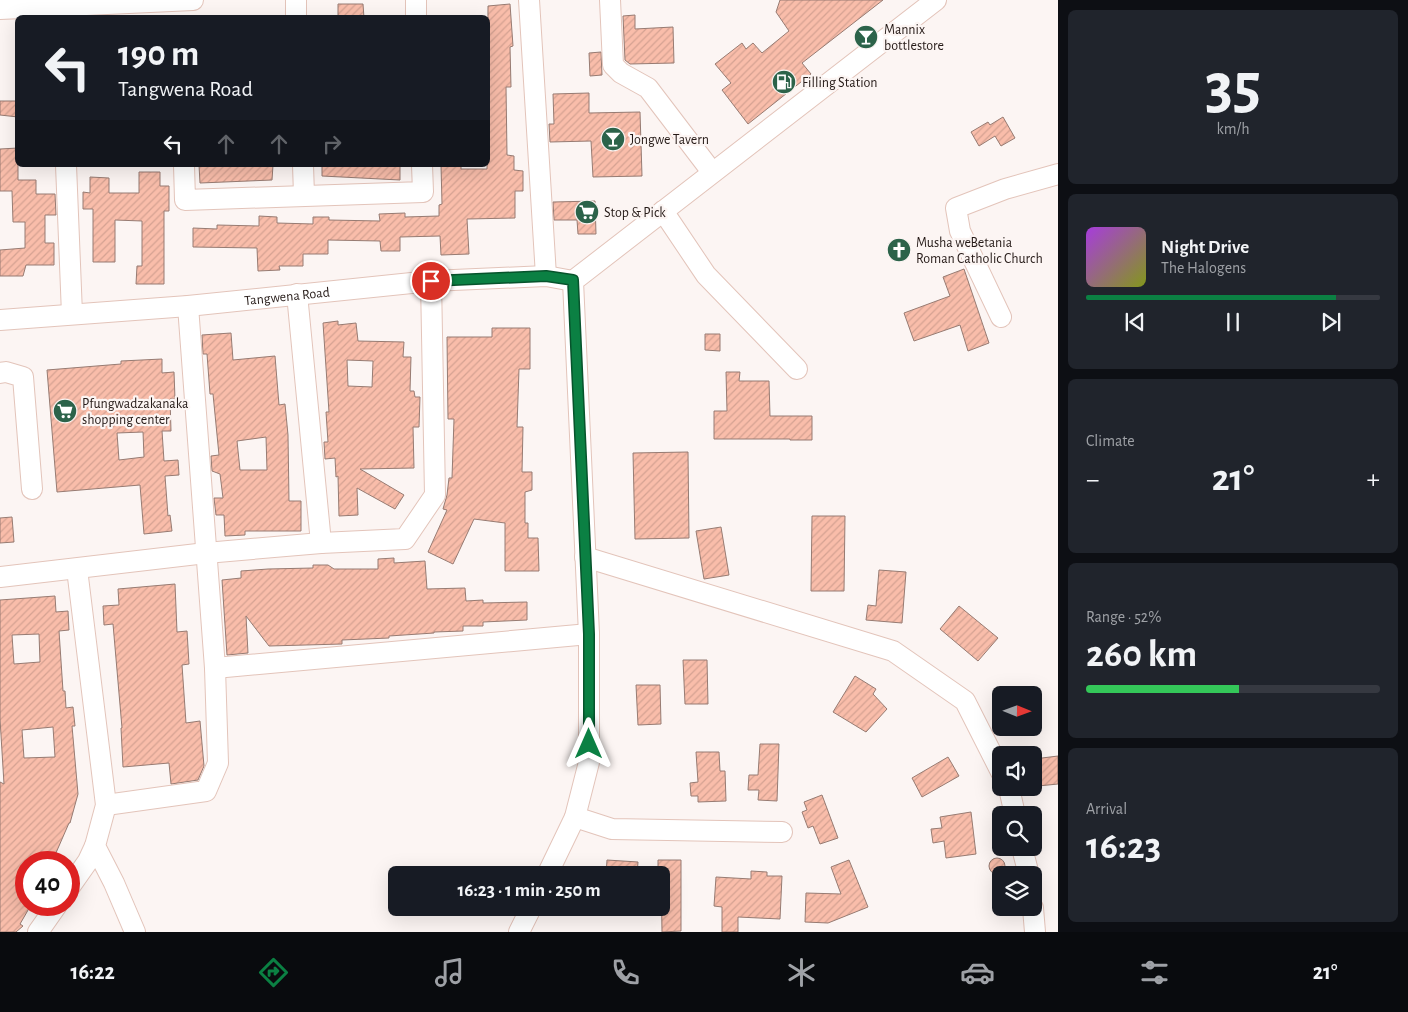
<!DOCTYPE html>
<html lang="en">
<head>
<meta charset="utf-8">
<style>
	:root { --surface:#171b24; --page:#20242c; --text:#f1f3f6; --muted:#9ea1a6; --line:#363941; --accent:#0b8043 }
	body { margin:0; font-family:"Alegreya Sans",sans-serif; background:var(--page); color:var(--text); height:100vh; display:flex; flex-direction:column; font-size:19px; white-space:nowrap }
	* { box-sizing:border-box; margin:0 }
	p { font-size:16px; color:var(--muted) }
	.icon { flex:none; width:28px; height:28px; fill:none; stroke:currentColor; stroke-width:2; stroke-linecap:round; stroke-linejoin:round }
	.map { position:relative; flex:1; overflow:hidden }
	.side { display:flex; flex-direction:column; gap:10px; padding:10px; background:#0d0f14; width:350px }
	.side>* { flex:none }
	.guide { position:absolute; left:15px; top:15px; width:475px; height:152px; border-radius:8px; box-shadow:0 5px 20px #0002; background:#171b24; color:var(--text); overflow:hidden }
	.needle { width:32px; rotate:91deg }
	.controls { position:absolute; left:992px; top:686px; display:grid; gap:10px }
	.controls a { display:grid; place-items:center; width:50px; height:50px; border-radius:8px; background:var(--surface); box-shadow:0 5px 20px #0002; font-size:25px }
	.speed { position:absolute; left:15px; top:851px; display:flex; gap:10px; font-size:25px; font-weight:700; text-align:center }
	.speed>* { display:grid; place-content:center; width:65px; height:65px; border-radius:50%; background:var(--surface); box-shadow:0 5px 20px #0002; line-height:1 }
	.speed .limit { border:8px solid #d22; background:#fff; color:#111 }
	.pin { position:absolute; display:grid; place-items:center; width:42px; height:42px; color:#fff; margin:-21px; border:2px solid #fff; border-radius:50%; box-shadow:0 1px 5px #0007 }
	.me { position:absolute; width:55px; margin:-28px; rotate:0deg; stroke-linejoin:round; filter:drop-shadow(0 0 4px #0008) }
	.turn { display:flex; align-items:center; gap:18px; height:105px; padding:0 20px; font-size:22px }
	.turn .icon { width:65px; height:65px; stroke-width:2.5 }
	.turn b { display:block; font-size:35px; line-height:42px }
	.lanes { display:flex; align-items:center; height:48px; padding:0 20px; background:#0003; justify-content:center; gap:25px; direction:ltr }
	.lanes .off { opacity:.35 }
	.big { font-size:38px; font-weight:700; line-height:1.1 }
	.side .tile { flex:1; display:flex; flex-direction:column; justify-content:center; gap:8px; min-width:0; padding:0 18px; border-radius:8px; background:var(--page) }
	.side .dial { align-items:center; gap:0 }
	.dial b { font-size:65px; line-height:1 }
	.song { display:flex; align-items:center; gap:15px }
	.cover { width:60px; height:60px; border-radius:8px; background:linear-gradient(135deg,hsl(280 70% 55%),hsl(70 70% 35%)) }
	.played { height:5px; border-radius:2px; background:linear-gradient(90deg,var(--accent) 85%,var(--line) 85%) }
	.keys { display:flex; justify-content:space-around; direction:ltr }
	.heat { display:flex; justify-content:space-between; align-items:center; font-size:28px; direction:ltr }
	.charge { height:8px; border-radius:4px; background:linear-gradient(90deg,#34c759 52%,var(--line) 0) }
	.trip { position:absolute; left:388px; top:866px; width:282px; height:50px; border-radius:8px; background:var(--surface); box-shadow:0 5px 20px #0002; font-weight:700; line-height:50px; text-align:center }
	.tab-bar { display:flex; height:80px; justify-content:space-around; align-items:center; background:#090b0e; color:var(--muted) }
	.tab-bar .icon { width:35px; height:35px }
	.tab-bar .current { color:var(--accent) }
	.tab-bar b { font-size:22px; color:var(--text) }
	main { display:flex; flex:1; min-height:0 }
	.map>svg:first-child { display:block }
	.building { fill:url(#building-hatch); stroke:#977b72; fill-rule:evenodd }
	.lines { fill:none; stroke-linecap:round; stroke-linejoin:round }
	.minor-casing { stroke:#e3c4ba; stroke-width:22 }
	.minor { stroke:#fff; stroke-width:20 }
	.route-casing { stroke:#07532c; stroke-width:12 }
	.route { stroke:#0b8043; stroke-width:9 }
	.labels { text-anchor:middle; stroke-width:4.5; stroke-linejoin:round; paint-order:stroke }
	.poi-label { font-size:14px; fill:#251a17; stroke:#fcf5f3; text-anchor:start }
	.street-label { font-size:14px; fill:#251a17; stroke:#fcf5f3 }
</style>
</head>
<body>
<main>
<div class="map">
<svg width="1058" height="932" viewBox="0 0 1058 932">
	<defs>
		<pattern id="building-hatch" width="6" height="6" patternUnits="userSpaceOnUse" patternTransform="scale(1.25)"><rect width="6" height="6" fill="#f9bdaa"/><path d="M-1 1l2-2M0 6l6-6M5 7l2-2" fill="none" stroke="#d5a292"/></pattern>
	</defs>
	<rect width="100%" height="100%" fill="#fcf5f3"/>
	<path class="building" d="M780,0H883L802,63L811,74L748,124L722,90L731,83L715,64L742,43L746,49L753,43L762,53L789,31L776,12Z
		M338,4H363L364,18H338Z
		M510,4L513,46L510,47L511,87H506L507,155L514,156V170L523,171V191H515V218L467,219L469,254L441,255L440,236L400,237V251H381L380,241L328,240V254H303V266H279L280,270L258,271L257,248L193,247V228L217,229V225L259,226V216L277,217V223L313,224V217H329V220L380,221L379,214L405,213V217L439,216V205L442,204L441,165H461V169H487L488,6Z
		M635,15V29L673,27L674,63L630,64L625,60L623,16Z
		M601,52L602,75L590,76L589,53Z
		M589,93V113L640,112L642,176L593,177L591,141L550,142L549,124H554L553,94Z
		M0,101H18V117L0,115Z
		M1003,117L1015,138L1001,146L995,136L979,146L971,132L988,122L990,125Z
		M18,148V180H36V194H55L56,215H45V243H54V265H26L23,276H0V250L25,248V222H13L12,191H0V149Z
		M199,165H273L272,180L200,183Z
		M322,165H400V180L322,176Z
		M139,172H160V186H169V211H164V284H136L137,266H142V221L115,220V262H93V209H83V192L90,193V177L109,178V193H139Z
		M595,201L596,234H578L577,220H554L553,202Z
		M964,269L989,343L968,351L960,325L914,341L904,313L950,296L943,277Z
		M338,321V325L356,323L358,341L404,342L403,357H411L410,391H414L415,397H420L419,427H413L414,468L360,469L404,495L395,509L357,488L358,515L339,516L338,476L336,477L335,458L325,459L324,442H328L326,412H329L323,323ZM347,360L373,361L372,387L348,386Z
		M492,328H530V369H519L517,427H523L522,472H532V490L525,492V523H528V538H538L539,571H505V523L474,519L453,564L428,552L447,510L443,509L447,495L449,478H452L454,419H448L447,337H492Z
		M231,333L233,360L275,356L279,405L285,404L288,435L289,501H301V531H245V535L225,536L224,515H216L214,498H223L220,474L212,471L211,456L219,455L213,394H210L207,354H203L202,335ZM266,437L267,470H240L237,441Z
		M705,334H720V351L705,350Z
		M162,359V373L174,372L175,399H170L171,431H162L164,461L178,460L179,475L165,476L168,516L170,515L172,531L144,534L140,485L57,492L47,370L121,364V361ZM143,432L144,457L119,460L117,433Z
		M726,372H740L739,381H769L770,416H812V440H790V439H714V411H727Z
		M688,452L689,538L635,539L633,453Z
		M812,516H845L844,591H811Z
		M12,517L14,542L0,543V518Z
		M721,527L729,575L704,579L696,531Z
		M394,558V563L425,561L427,589L465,588L466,601L483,600V603L527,602V620L483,622V626H463V631L434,632V633L389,636V638L342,640V644L269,646L246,616L248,653L227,655L222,580L241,578V571L268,569L313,568V565H328L334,569H378V559Z
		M879,570L906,572L902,623L866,620L868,605L876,606Z
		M175,584L177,632L187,631L189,664L182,665L186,723L200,721L204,766L198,780L171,784L169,763L123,767L121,728H122L113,624L104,625L103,606L119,605L118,589Z
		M55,596L56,612L68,611L69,630L59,631L63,691H65L66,708L73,707L75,726H72L78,794L70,823H69L52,862H26V905H31L20,924L23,926L16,932H0V782L4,784L0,719V600ZM39,634L40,662L14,664L12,635ZM53,727L55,757L24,758L22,730Z
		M959,606L998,638L978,661L940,629Z
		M683,660H707L708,704H685Z
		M855,676L876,689L873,694L887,709L866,732L833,712Z
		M636,685H660L661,724L638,725Z
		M760,744H779L777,801L758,800L759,790H748L749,775H758Z
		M696,752H719L720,771H725L726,801L698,802V796H691L690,783L698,782Z
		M1058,756V784L1038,786L1034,759Z
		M948,757L959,776L922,797L912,778Z
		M822,795L838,838L820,844L813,826L808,828L802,812L807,810L804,802Z
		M971,812L976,854L946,858L944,841L933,843L931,829L942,828L940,817Z
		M989 866a8 8 0 1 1 16 0a8 8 0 1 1-16 0Z
		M607,860L638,862L637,875H606Z
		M658,860H681V931L662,932L661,873H658Z
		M849,860L868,907L828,923L805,922L806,893L841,894L831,867Z
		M751,871L767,872V876H782L780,919L738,917V932H722V907L714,906L716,877L751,879Z"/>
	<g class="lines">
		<g class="minor-casing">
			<g id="minor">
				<path d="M296,0V18"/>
				<path d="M416,0V18"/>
				<path d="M529,0L546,276"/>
				<path d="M610,0L613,65L621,73L648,88L712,172"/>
				<path d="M0,9L193,0"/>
				<path d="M66,165L72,314"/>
				<path d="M184,165L185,200L423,192L422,165"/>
				<path d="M303,165L304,195"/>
				<path d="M663,211L706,275L797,369"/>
				<path d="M297,294L321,543"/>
				<path d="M1001,317L960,231L956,208L1005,189L1058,174"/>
				<path id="s1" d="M0,320L188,306L431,281L546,276L573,281"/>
				<path d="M0,373L6,372L23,377L32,489"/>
				<path d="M585,557L893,651L965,701L1001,772"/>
				<path d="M77,569L106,805L95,846L114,883L135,932"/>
				<path d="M0,577L206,553L321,543L405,539L435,495L431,281"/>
				<path d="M215,668L589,634"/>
				<path d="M1009,788L1015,815"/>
				<path d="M106,805L206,791L218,763L215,668L188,306"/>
				<path d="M575,817L612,829L782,832"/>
				<path d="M1022,848L1029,875"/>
				<path d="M547,875L575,817L589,762V634L573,281L936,0"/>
				<path d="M69,888L88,861L95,846"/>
				<path d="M1033,908L1035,932"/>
				<path d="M38,932L57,905"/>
				<path d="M519,932L531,908"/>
			</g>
		</g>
		<use href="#minor" class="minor"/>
	</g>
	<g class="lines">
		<g class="route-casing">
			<path id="route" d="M431,281L546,276L573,280L589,634V744"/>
		</g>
		<use href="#route" class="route"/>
	</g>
	<defs>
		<g id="bar-disc" transform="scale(1.25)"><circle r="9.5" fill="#2c634a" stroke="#fcf5f3"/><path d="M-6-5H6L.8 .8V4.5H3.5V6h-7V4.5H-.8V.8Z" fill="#fff"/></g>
		<g id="fuel-disc" transform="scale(1.25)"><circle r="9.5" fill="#2c634a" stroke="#fcf5f3"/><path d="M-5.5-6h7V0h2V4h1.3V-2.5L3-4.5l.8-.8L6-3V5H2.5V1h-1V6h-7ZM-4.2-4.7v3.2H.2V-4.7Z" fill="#fff"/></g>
		<g id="supermarket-disc" transform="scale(1.25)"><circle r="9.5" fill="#2c634a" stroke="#fcf5f3"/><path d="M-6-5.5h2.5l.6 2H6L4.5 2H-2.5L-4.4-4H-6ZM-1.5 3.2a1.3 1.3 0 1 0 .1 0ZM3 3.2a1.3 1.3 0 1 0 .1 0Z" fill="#fff"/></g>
		<g id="church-disc" transform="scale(1.25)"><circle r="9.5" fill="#2c634a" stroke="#fcf5f3"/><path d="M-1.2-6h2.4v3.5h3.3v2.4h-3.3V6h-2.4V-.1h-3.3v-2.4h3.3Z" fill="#fff"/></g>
	</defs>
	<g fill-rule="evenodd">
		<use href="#bar-disc" x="866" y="37"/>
		<use href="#fuel-disc" x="784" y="82"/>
		<use href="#bar-disc" x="613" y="139"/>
		<use href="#supermarket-disc" x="587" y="212"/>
		<use href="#church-disc" x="899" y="250"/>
		<use href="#supermarket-disc" x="65" y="411"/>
	</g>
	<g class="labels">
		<g class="poi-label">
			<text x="884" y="34">Mannix<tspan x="884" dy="16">bottlestore</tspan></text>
			<text x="802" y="87">Filling Station</text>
			<text x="630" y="144">Jongwe Tavern</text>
			<text x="604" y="217">Stop &amp; Pick</text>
			<text x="916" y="247">Musha weBetania<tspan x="916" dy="16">Roman Catholic Church</tspan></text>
			<text x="82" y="408">Pfungwadzakanaka<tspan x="82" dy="16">shopping center</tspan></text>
		</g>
		<g class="street-label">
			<text dy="5" stroke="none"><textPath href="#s1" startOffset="288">Tangwena Road</textPath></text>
		</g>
	</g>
</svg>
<div class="controls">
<a><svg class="needle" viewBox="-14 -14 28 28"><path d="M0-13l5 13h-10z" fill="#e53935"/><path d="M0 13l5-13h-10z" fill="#9ea1a6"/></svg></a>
<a><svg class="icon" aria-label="sound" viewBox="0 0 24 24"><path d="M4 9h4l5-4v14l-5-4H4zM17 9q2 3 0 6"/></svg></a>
<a><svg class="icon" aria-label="search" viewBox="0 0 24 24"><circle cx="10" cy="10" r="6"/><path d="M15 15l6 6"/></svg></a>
<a><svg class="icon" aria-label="layers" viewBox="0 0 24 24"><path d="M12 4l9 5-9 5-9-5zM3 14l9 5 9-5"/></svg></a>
</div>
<div class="speed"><div class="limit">40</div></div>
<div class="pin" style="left:431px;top:281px;background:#d93025"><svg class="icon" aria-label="arrive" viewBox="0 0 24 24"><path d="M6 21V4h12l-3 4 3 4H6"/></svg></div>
<svg class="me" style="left:589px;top:744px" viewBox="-20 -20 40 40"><path d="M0-17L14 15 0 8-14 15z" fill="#0b8043" stroke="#fff" stroke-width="4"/></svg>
<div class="trip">16:23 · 1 min · 250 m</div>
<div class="guide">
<div class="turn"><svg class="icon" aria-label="left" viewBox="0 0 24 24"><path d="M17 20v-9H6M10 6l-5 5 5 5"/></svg><div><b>190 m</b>Tangwena Road</div></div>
<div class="lanes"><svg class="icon" aria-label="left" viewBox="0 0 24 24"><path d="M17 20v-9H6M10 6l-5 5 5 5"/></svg><svg class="icon off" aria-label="ahead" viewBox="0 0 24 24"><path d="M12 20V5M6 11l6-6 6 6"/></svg><svg class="icon off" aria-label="ahead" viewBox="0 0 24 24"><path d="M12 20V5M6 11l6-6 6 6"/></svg><svg class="icon off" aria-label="right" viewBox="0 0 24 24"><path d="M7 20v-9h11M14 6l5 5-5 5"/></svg></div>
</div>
</div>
<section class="side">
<div class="tile dial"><b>35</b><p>km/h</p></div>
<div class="tile">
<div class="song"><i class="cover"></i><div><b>Night Drive</b><p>The Halogens</p></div></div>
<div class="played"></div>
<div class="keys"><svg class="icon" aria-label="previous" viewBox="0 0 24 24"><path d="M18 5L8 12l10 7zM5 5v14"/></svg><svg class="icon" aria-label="pause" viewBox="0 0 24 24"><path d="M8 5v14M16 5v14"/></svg><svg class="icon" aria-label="next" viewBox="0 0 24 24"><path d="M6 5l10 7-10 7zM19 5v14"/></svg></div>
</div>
<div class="tile"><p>Climate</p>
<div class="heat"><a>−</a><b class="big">21°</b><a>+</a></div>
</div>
<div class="tile"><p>Range · 52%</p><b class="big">260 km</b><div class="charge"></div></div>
<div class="tile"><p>Arrival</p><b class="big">16:23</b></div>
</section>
</main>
<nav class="tab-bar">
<b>16:22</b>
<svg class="icon current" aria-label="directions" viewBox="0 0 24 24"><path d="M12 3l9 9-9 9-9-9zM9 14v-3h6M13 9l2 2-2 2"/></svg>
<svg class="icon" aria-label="music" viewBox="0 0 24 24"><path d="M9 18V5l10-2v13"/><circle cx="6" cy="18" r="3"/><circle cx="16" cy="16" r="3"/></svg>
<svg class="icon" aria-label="phone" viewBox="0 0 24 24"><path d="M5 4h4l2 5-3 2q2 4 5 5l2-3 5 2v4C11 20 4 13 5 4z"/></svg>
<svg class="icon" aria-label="climate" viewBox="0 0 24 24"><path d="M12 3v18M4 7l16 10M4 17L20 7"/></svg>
<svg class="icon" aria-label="car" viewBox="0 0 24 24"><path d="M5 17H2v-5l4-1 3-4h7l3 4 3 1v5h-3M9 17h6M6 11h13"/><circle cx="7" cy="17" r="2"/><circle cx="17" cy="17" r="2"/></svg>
<svg class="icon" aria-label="filters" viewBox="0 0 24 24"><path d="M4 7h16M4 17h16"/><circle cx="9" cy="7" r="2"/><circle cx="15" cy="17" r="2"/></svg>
<b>21°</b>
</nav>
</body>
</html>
